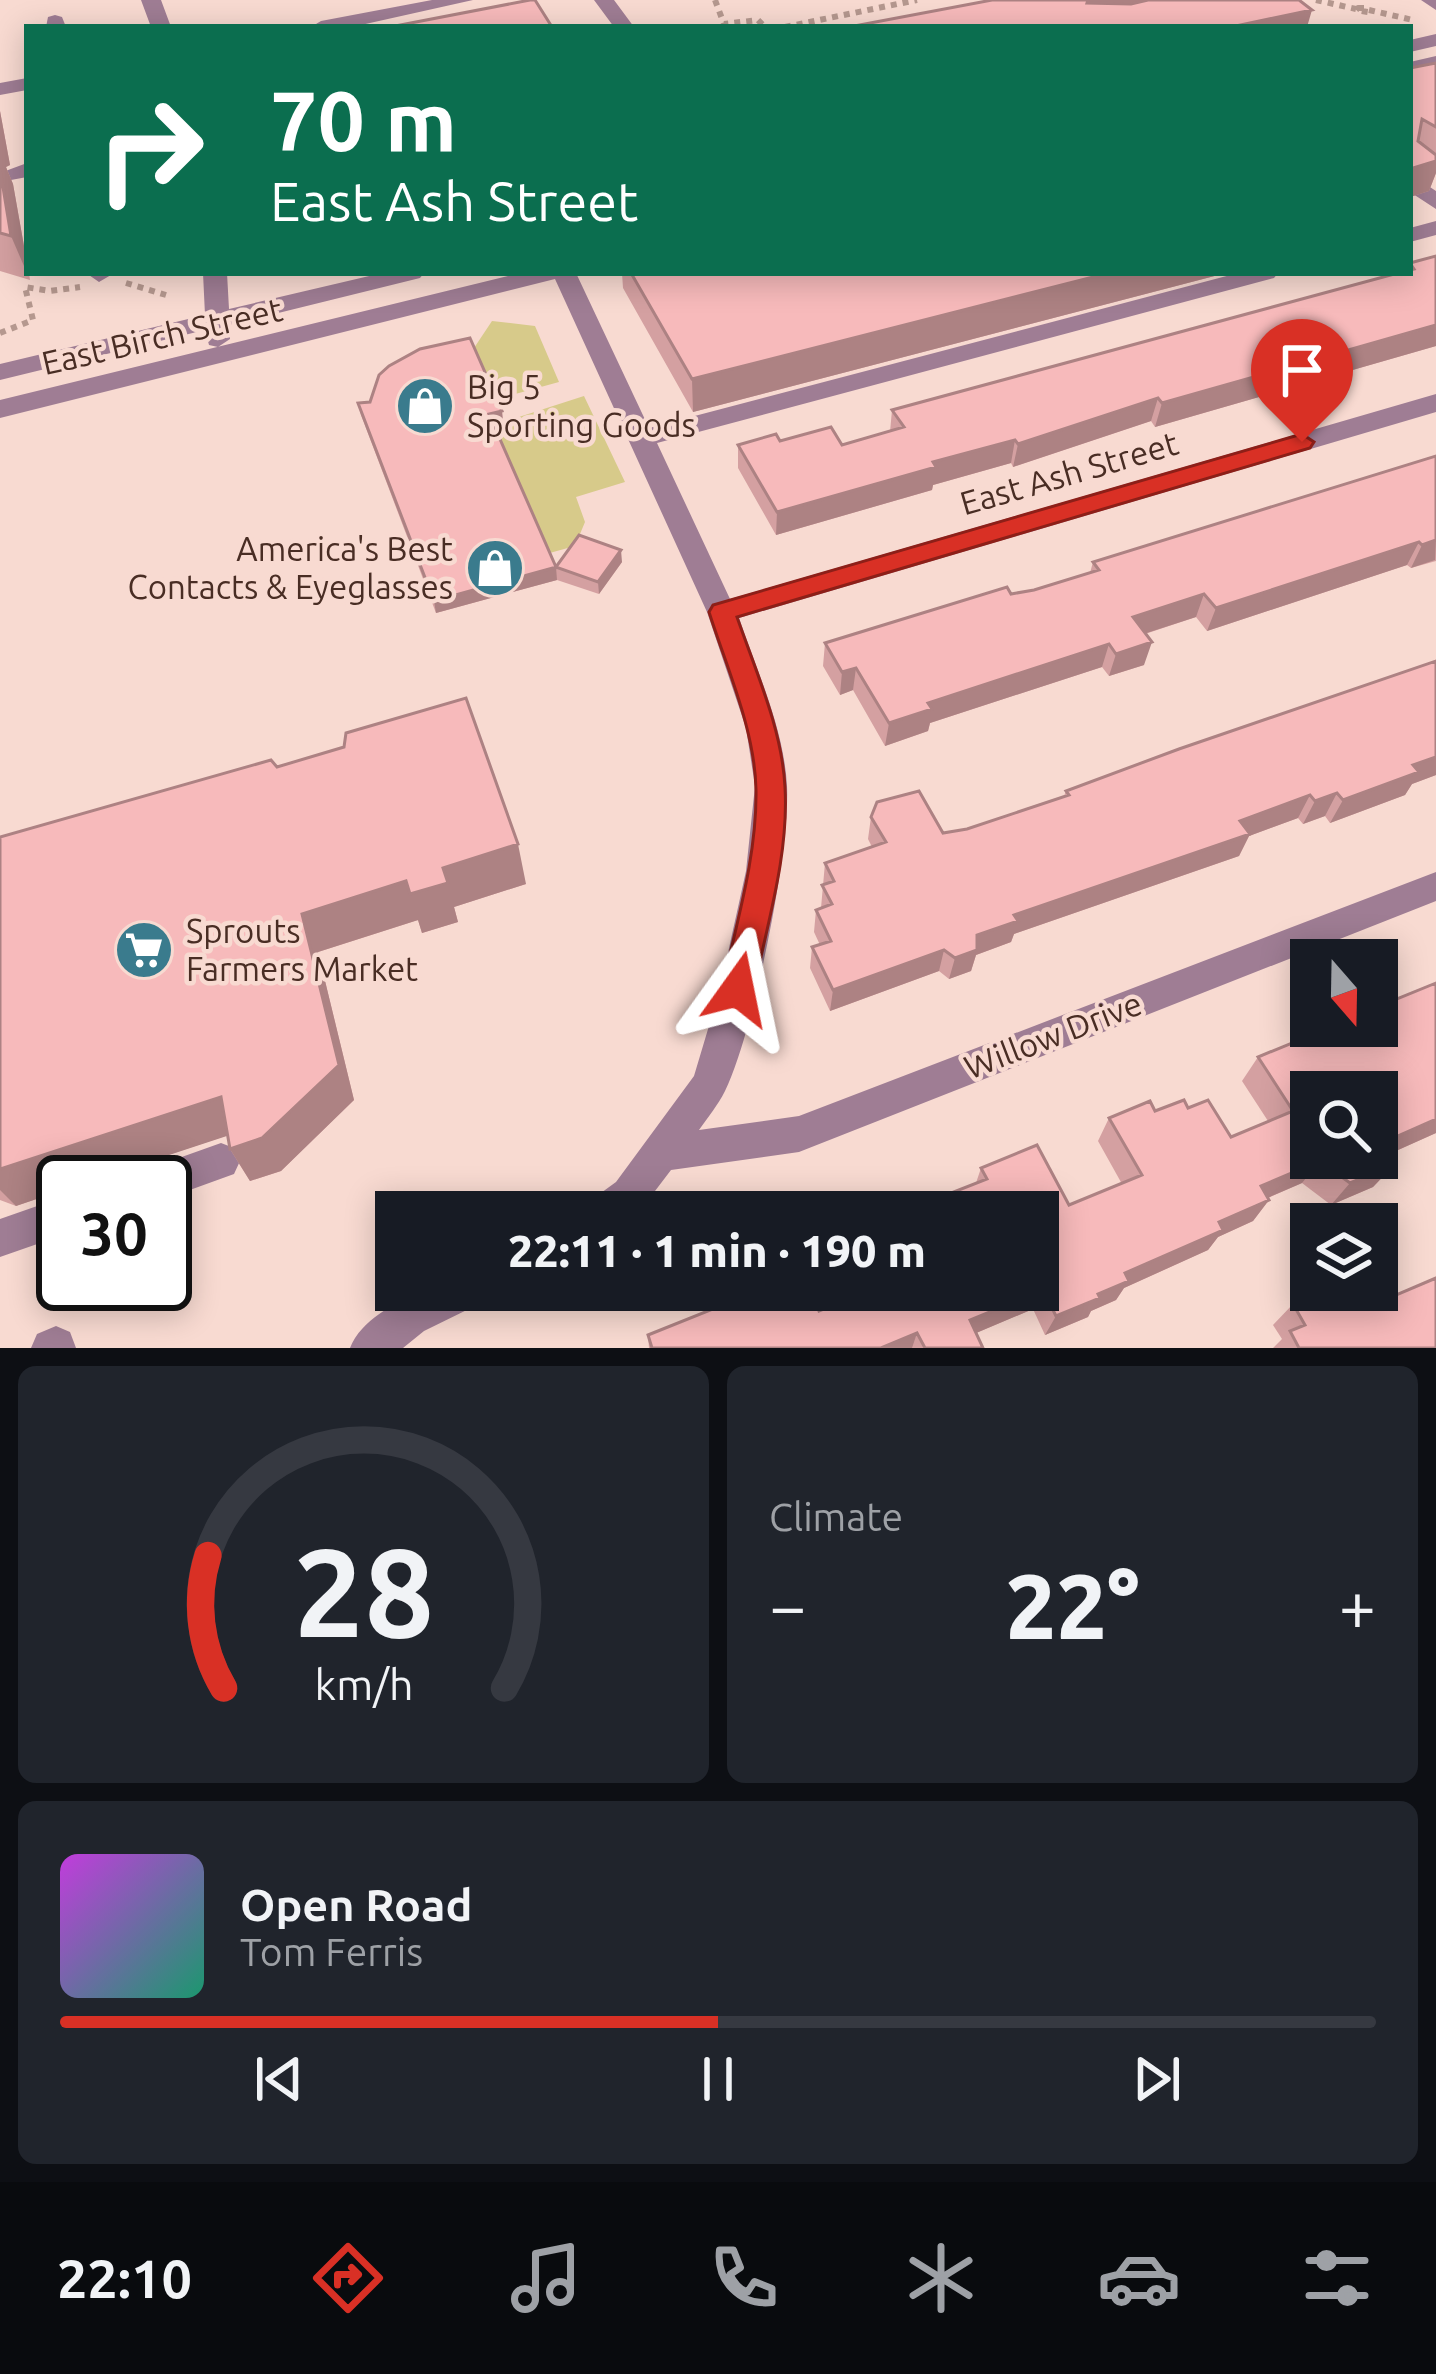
<!DOCTYPE html>
<html lang="en">
<head>
<meta charset="utf-8">
<style>
	:root { --surface:#171b24; --page:#20242c; --text:#f1f3f6; --muted:#9ea1a6; --line:#363941; --accent:#d93025 }
	body { margin:0; font-family:Ubuntu,sans-serif; background:var(--page); color:var(--text); height:100vh; display:flex; flex-direction:column; font-size:45px; white-space:nowrap }
	* { box-sizing:border-box; margin:0 }
	p { font-size:39px; color:var(--muted) }
	.icon { flex:none; width:66px; height:66px; fill:none; stroke:currentColor; stroke-width:2; stroke-linecap:round; stroke-linejoin:round }
	.map { position:relative; height:1348px; overflow:hidden }
	.sheet { display:flex; flex-direction:column; gap:18px; padding:18px; background:#0d0f14; flex:1 }
	.sheet>* { flex:none }
	.banner { position:absolute; left:24px; top:24px; width:1389px; height:252px; border-radius:0px; box-shadow:0 6px 30px #0003; background:#0b6e4f; color:#fff; overflow:hidden }
	.needle { width:78px; rotate:160deg }
	.tools { position:absolute; left:1290px; top:939px; display:grid; gap:24px }
	.tools a { display:grid; place-items:center; width:108px; height:108px; border-radius:0px; background:var(--surface); box-shadow:0 6px 30px #0003; font-size:60px }
	.speed { position:absolute; left:36px; top:1155px; display:flex; gap:24px; font-size:60px; font-weight:700; text-align:center }
	.speed>* { display:grid; place-content:center; width:156px; height:156px; border-radius:50%; background:var(--surface); box-shadow:0 6px 30px #0003; line-height:1 }
	.speed .limit { border:6px solid #111; border-radius:18px; background:#fff; color:#111 }
	.pin { position:absolute; display:grid; place-items:center; width:102px; height:102px; color:#fff; margin:-123px -51px; border-radius:50% 50% 50% 0; rotate:-45deg; box-shadow:0 0 12px #0007 }
	.pin .icon { rotate:45deg }
	.me { position:absolute; width:132px; margin:-66px; rotate:12deg; stroke-linejoin:round; filter:drop-shadow(0 0 9px #0008) }
	.turn { display:flex; align-items:center; gap:42px; height:252px; padding:0 48px; font-size:54px }
	.turn .icon { width:156px; height:156px; stroke-width:2.5 }
	.turn b { display:block; font-size:84px; line-height:102px }
	.big { font-size:90px; font-weight:800; line-height:1.1 }
	.sheet .tile { flex:1; display:flex; flex-direction:column; justify-content:center; gap:18px; min-width:0; padding:0 42px; border-radius:18px; background:var(--page) }
	.sheet .dial { align-items:center; gap:0 }
	.dial svg { height:312px; overflow:visible; fill:none; stroke:var(--line); stroke-width:7; stroke-linecap:round; text-anchor:middle }
	.dial text { fill:var(--text); stroke:none }
	.song { display:flex; align-items:center; gap:36px }
	.cover { width:144px; height:144px; border-radius:18px; background:linear-gradient(135deg,hsl(290 70% 55%),hsl(160 70% 35%)) }
	.played { height:12px; border-radius:6px; background:linear-gradient(90deg,var(--accent) 50%,var(--line) 50%) }
	.keys { display:flex; justify-content:space-around; direction:ltr }
	.heat { display:flex; justify-content:space-between; align-items:center; font-size:66px; direction:ltr }
	.sheet .tiles { flex:1; display:grid; gap:18px; grid-template-columns:1fr 1fr }
	.tile:last-child { grid-column:span 2 }
	.trip { position:absolute; left:375px; top:1191px; width:684px; height:120px; border-radius:0px; background:var(--surface); box-shadow:0 6px 30px #0003; font-weight:800; line-height:120px; text-align:center }
	.menu { display:flex; height:192px; justify-content:space-around; align-items:center; background:#090b0e; color:var(--muted) }
	.menu .icon { width:84px; height:84px }
	.menu .active { color:var(--accent) }
	.menu b { font-size:54px; color:var(--text) }
	.map>svg:first-child { display:block }
	.green { fill:#d7ca8a }
	.lines { fill:none; stroke-linecap:round; stroke-linejoin:round }
	.path { stroke:#b5988f; stroke-width:6; stroke-dasharray:6 6; stroke-linecap:butt }
	.minor { fill:#9f7d94; fill-rule:evenodd }
	.wall { fill:#d4a0a1 }
	.shaded-wall { fill:#ad8283 }
	.building { fill:#f7babb; stroke:#ad8283; stroke-width:3; fill-rule:evenodd }
	.route { fill:#d93025; stroke:#8d1f18; stroke-width:3 }
	.labels { text-anchor:middle; stroke-width:9; stroke-linejoin:round; paint-order:stroke }
	.street-label { font-size:33px; fill:#492d24; stroke:#f8dad1 }
	.poi-label { font-size:33px; fill:#492d24; stroke:#f8dad1; text-anchor:start }
</style>
</head>
<body>
<div class="map">
<svg width="1436" height="1348" viewBox="0 0 1436 1348">
	<rect width="100%" height="100%" fill="#f8dad1"/>
	<path class="green" d="M492,321L535,326L559,382L493,400L472,351Z
		M584,396L625,482L576,497L585,522L575,546L546,554L491,426Z"/>
	<g class="lines">
		<path class="path" d="M715,0L724,24L758,20L765,27
			M1316,0L1356,9
			M1358,8H1364L1368,12L1356,10Z
			M1369,10L1413,20
			M785,27L917,0
			M126,283L166,295
			M0,333L33,320L25,287L50,291L80,287"/>
		<path class="minor" d="M141,0H161L171,27H151Z
			M432,0H473L352,27H311L321,21Z
			M594,0H614L634,27H614Z
			M1421,0H1436V10Z
			M55,15L62,17L66,27H46L48,17Z
			M1436,34V46L1410,52V40Z
			M1436,56V68L1410,74V62Z
			M27,78V90L0,95V83Z
			M27,163V177L11,180L0,173Z
			M1410,174L1436,191V209L1410,192Z
			M1436,221V235L1410,242V228Z
			M86,273H110L111,275L99,282Z
			M203,273H227L229,309L382,273H424L420,278L230,325V339L218,347L209,345L205,330L0,380V364L205,315Z
			M520,273H576L649,428L1238,273H1278L1274,278L657,443L730,599L1436,394V412L739,618C757,671 784,729 787,786C790,852 754,1031 725,1091C718,1105 708,1117 699,1130L799,1116L1436,872V901L799,1152L671,1170L639,1212H589L594,1198L616,1182L694,1076L720,989L746,871L755,786L746,728L707,612L555,279L0,418V400Z
			M221,1143L234,1148L240,1161L234,1174L165,1199V1182H142L148,1169Z
			M63,1197V1235L0,1257V1219Z
			M422,1290H485L479,1304L424,1331L403,1348H350C361,1320 395,1303 422,1290Z
			M56,1326L70,1332L76,1348H31L37,1334Z"/>
	</g>
	<path class="wall" d="M1436,63V173L1429,191L1410,197V68Z
		M0,111L10,165L6,167L13,184L27,263V273H29L30,280L0,271Z
		M1436,256V346L1155,427L1151,421L1013,467L1011,463L933,485L932,490L776,535L738,468V445L776,434L780,441L831,427L842,445L890,432L892,410L1398,273H1410V263Z
		M622,273H1226L693,412L623,288Z
		M358,403L502,411L503,423L494,426L556,567L622,562L599,594L557,580L436,613L361,415Z
		M1436,456V561L1411,568L1407,565L1207,631L1196,617L1145,634L1144,665L1109,676L1102,667L930,723L928,731L885,746L853,690L840,695L823,666L825,643L1011,594L1034,590L1090,573L1093,562Z
		M1436,661V775L1412,784L1405,795L1330,823L1325,816L1303,824L1298,818L1249,836L1239,856L1014,934L1011,942L976,955L971,971L949,979L939,971L830,1011L810,968L812,947L820,945L814,932L816,910L821,908L825,863L872,847L868,839L871,817L943,833L967,829L1064,796L1066,791Z
		M277,767L526,884L454,907L458,922L422,933L418,920L318,952L354,1100L281,1171L250,1181L230,1149L228,1135L87,1182H63V1190L16,1206L0,1200V837Z
		M1358,1026H1377L1436,1133L1387,1155L1394,1165L1373,1187L1331,1205L1302,1183L1268,1198L1269,1200L1253,1221L1218,1237L1208,1250L1124,1288L1116,1300L1091,1311L1088,1317L1045,1335L1033,1309L976,1333L983,1348H649L648,1335L727,1304L723,1290H811L819,1311L1038,1290L913,1208L976,1183L981,1168L1069,1205L1122,1184L1098,1141L1109,1118L1188,1108L1231,1137L1268,1121L1242,1081L1258,1057L1314,1044L1356,1028Z
		M1394,1296L1436,1348H1273L1282,1339L1273,1325L1293,1304Z"/>
	<path class="shaded-wall" d="M1088,0H1181L1083,27Z
		M1312,10L1307,27H1231Z
		M0,111L10,165L6,167L13,184L27,263V273L11,236L0,171Z
		M1436,161V173L1429,191L1410,197V169Z
		M1109,273H1226L693,412L692,379Z
		M1436,326V346L1155,427L1162,403Z
		M1158,398L1151,421L1013,467L1018,444Z
		M502,411L503,423L491,426L489,414Z
		M1015,440L1011,463L933,485L932,490L776,535L777,512L933,462Z
		M1436,540L1435,560L1411,568L1422,545Z
		M1419,542L1407,565L1207,631L1216,608Z
		M621,550L622,562L599,594L598,582Z
		M556,567L557,580L436,613L434,601Z
		M1204,594L1196,617L1125,640L1133,617Z
		M1152,642L1144,665L1109,676L1116,654Z
		M1109,644L1102,667L930,723L928,731L885,746L889,723L928,703Z
		M856,668L853,690L840,695L842,672Z
		M1436,757V775L1412,784L1405,795L1330,823L1343,800L1413,765Z
		M1337,793L1325,816L1303,824L1315,801Z
		M1310,795L1298,818L1249,836L1239,856L1014,934L1011,942L976,955L971,971L949,979L955,958L977,935L1014,915L1240,821Z
		M518,844L526,884L454,907L458,922L422,933L410,894L443,868Z
		M406,881L418,920L318,952L354,1100L281,1171L250,1181L230,1149L302,914Z
		M944,950L939,971L830,1011L833,990Z
		M221,1097L242,1131L87,1182H63V1190L16,1206L0,1190V1169Z
		M1436,1119V1133L1360,1167L1380,1144Z
		M1320,1161L1302,1183L1244,1208L1261,1186Z
		M1394,1165L1373,1187L1331,1205L1350,1183Z
		M1269,1200L1253,1221L1218,1237L1208,1250L1124,1288L1116,1300L1091,1311L1088,1317L1045,1335L1056,1316L1098,1294L1125,1273L1219,1222Z
		M1043,1290L1033,1309L962,1339L970,1320Z
		M917,1333L912,1348H881Z"/>
	<path class="building" d="M530,0H535L552,27H390Z
		M992,0H1088L1087,3L1131,4L1148,0H1299L1312,10L1231,27H849Z
		M1436,63V127L1422,119L1418,141L1436,155V161L1410,169V68Z
		M0,169L11,236L0,233Z
		M1436,256V325L1162,403L1158,398L1018,444L1015,440L933,462L936,467L777,512L738,445L776,434L780,441L831,427L842,445L904,427L892,410L1398,273H1410V270L1414,269L1410,263Z
		M631,273H1109L692,379Z
		M470,338L502,411L489,414L556,567L579,535L621,550L598,582L556,567L434,601L358,403L370,402L379,375L389,366L420,349Z
		M1436,456V540L1422,545L1419,542L1216,608L1204,594L1133,617L1152,642L1116,654L1109,644L928,703L932,709L889,723L856,668L842,672L825,643L1007,587L1011,594L1034,590L1099,570L1093,562Z
		M1436,661V757L1413,765L1419,772L1343,800L1337,793L1315,801L1310,795L1240,821L1250,834L1014,915L1018,921L977,935V950L955,958L944,950L833,990L812,947L831,941L816,910L832,904L822,885L834,881L825,863L886,842L871,817L877,802L919,791L943,833L967,829L1069,795L1066,791L1179,749Z
		M466,698L518,844L443,868L448,883L410,894L406,881L302,914L339,1065L262,1138L230,1149L221,1097L0,1169V837L271,760L277,767L344,747L346,733Z
		M1436,983V1119L1380,1144L1394,1165L1350,1183L1320,1161L1261,1186L1269,1200L1219,1222L1223,1230L1125,1273L1129,1281L1098,1294L1100,1298L1056,1316L1043,1290L970,1320L983,1348H925L917,1333L881,1348H652L648,1335L733,1301L729,1290H811L819,1311L870,1290H1038V1212H876L909,1198L913,1208L987,1179L981,1168L1037,1145L1069,1205L1142,1175L1109,1118L1150,1101L1155,1111L1184,1100L1188,1108L1208,1100L1231,1137L1293,1111L1258,1057L1309,1036L1314,1044L1362,1026H1377V1007ZM1311,1092H1377V1158H1311Z
		M1377,1271L1394,1296L1436,1278V1348H1299L1290,1331L1305,1325L1293,1304L1326,1290H1377Z"/>
	<path class="route" d="M1302,434L1314,442L1310,448L737,617C756,672 782,729 785,787C789,855 767,924 754,989L749,1000L738,1004L727,1000L722,989C736,924 757,857 756,790C755,730 727,669 709,612L713,605Z"/>
	<defs>
		<g id="shop-disc" transform="scale(3)"><circle r="9.5" fill="#3a7b8d" stroke="#f8dad1"/><path d="M-5-2.5h2.3a2.7 3.5 0 0 1 5.4 0H5L5.5 6h-11ZM-1.5-2.5h3a1.5 2.3 0 0 0-3 0Z" fill="#fff"/></g>
		<g id="supermarket-disc" transform="scale(3)"><circle r="9.5" fill="#3a7b8d" stroke="#f8dad1"/><path d="M-6-5.5h2.5l.6 2H6L4.5 2H-2.5L-4.4-4H-6ZM-1.5 3.2a1.3 1.3 0 1 0 .1 0ZM3 3.2a1.3 1.3 0 1 0 .1 0Z" fill="#fff"/></g>
	</defs>
	<g fill-rule="evenodd">
		<use href="#shop-disc" x="425" y="406"/>
		<use href="#shop-disc" x="495" y="568"/>
		<use href="#supermarket-disc" x="144" y="950"/>
	</g>
	<g class="labels">
		<g class="street-label">
			<text transform="translate(162 336) rotate(-13)" y="12">East Birch Street</text>
			<text transform="translate(1069 473) rotate(-16)" y="12">East Ash Street</text>
			<text transform="translate(1053 1035) rotate(-21)" y="12">Willow Drive</text>
		</g>
		<g class="poi-label">
			<text x="467" y="399">Big 5<tspan x="467" dy="38">Sporting Goods</tspan></text>
			<text x="453" y="561" text-anchor="end">America's Best<tspan x="453" dy="38">Contacts &amp; Eyeglasses</tspan></text>
			<text x="186" y="943">Sprouts<tspan x="186" dy="38">Farmers Market</tspan></text>
		</g>
	</g>
</svg>
<div class="tools">
<a><svg class="needle" viewBox="-14 -14 28 28"><path d="M0-13l5 13h-10z" fill="#e53935"/><path d="M0 13l5-13h-10z" fill="#9ea1a6"/></svg></a>
<a><svg class="icon" aria-label="search" viewBox="0 0 24 24"><circle cx="10" cy="10" r="6"/><path d="M15 15l6 6"/></svg></a>
<a><svg class="icon" aria-label="layers" viewBox="0 0 24 24"><path d="M12 4l9 5-9 5-9-5zM3 14l9 5 9-5"/></svg></a>
</div>
<div class="speed"><div class="limit">30</div></div>
<div class="pin" style="left:1302px;top:442px;background:#d93025"><svg class="icon" aria-label="arrive" viewBox="0 0 24 24"><path d="M6 21V4h12l-3 4 3 4H6"/></svg></div>
<svg class="me" style="left:738px;top:989px" viewBox="-20 -20 40 40"><path d="M0-17L14 15 0 8-14 15z" fill="#d93025" stroke="#fff" stroke-width="4"/></svg>
<div class="trip">22:11 · 1 min · 190 m</div>
<div class="banner">
<div class="turn"><svg class="icon" aria-label="right" viewBox="0 0 24 24"><path d="M7 20v-9h11M14 6l5 5-5 5"/></svg><div><b>70 m</b>East Ash Street</div></div>
</div>
</div>
<section class="sheet">
<div class="tiles">
<div class="tile dial"><svg viewBox="0 0 100 80">
<path d="M14 69A42 42 0 1 1 86 69"/>
<path d="M14 69A42 42 0 0 1 10 35" stroke="#d93025"/>
<text x="50" y="56" font-size="32" font-weight="700">28</text>
<text x="50" y="72" font-size="11">km/h</text>
</svg></div>
<div class="tile"><p>Climate</p>
<div class="heat"><a>−</a><b class="big">22°</b><a>+</a></div>
</div>
<div class="tile">
<div class="song"><i class="cover"></i><div><b>Open Road</b><p>Tom Ferris</p></div></div>
<div class="played"></div>
<div class="keys"><svg class="icon" aria-label="previous" viewBox="0 0 24 24"><path d="M18 5L8 12l10 7zM5 5v14"/></svg><svg class="icon" aria-label="pause" viewBox="0 0 24 24"><path d="M8 5v14M16 5v14"/></svg><svg class="icon" aria-label="next" viewBox="0 0 24 24"><path d="M6 5l10 7-10 7zM19 5v14"/></svg></div>
</div>
</div>
</section>
<nav class="menu">
<b>22:10</b>
<svg class="icon active" aria-label="directions" viewBox="0 0 24 24"><path d="M12 3l9 9-9 9-9-9zM9 14v-3h6M13 9l2 2-2 2"/></svg>
<svg class="icon" aria-label="music" viewBox="0 0 24 24"><path d="M9 18V5l10-2v13"/><circle cx="6" cy="18" r="3"/><circle cx="16" cy="16" r="3"/></svg>
<svg class="icon" aria-label="phone" viewBox="0 0 24 24"><path d="M5 4h4l2 5-3 2q2 4 5 5l2-3 5 2v4C11 20 4 13 5 4z"/></svg>
<svg class="icon" aria-label="climate" viewBox="0 0 24 24"><path d="M12 3v18M4 7l16 10M4 17L20 7"/></svg>
<svg class="icon" aria-label="car" viewBox="0 0 24 24"><path d="M5 17H2v-5l4-1 3-4h7l3 4 3 1v5h-3M9 17h6M6 11h13"/><circle cx="7" cy="17" r="2"/><circle cx="17" cy="17" r="2"/></svg>
<svg class="icon" aria-label="filters" viewBox="0 0 24 24"><path d="M4 7h16M4 17h16"/><circle cx="9" cy="7" r="2"/><circle cx="15" cy="17" r="2"/></svg>
</nav>
</body>
</html>
